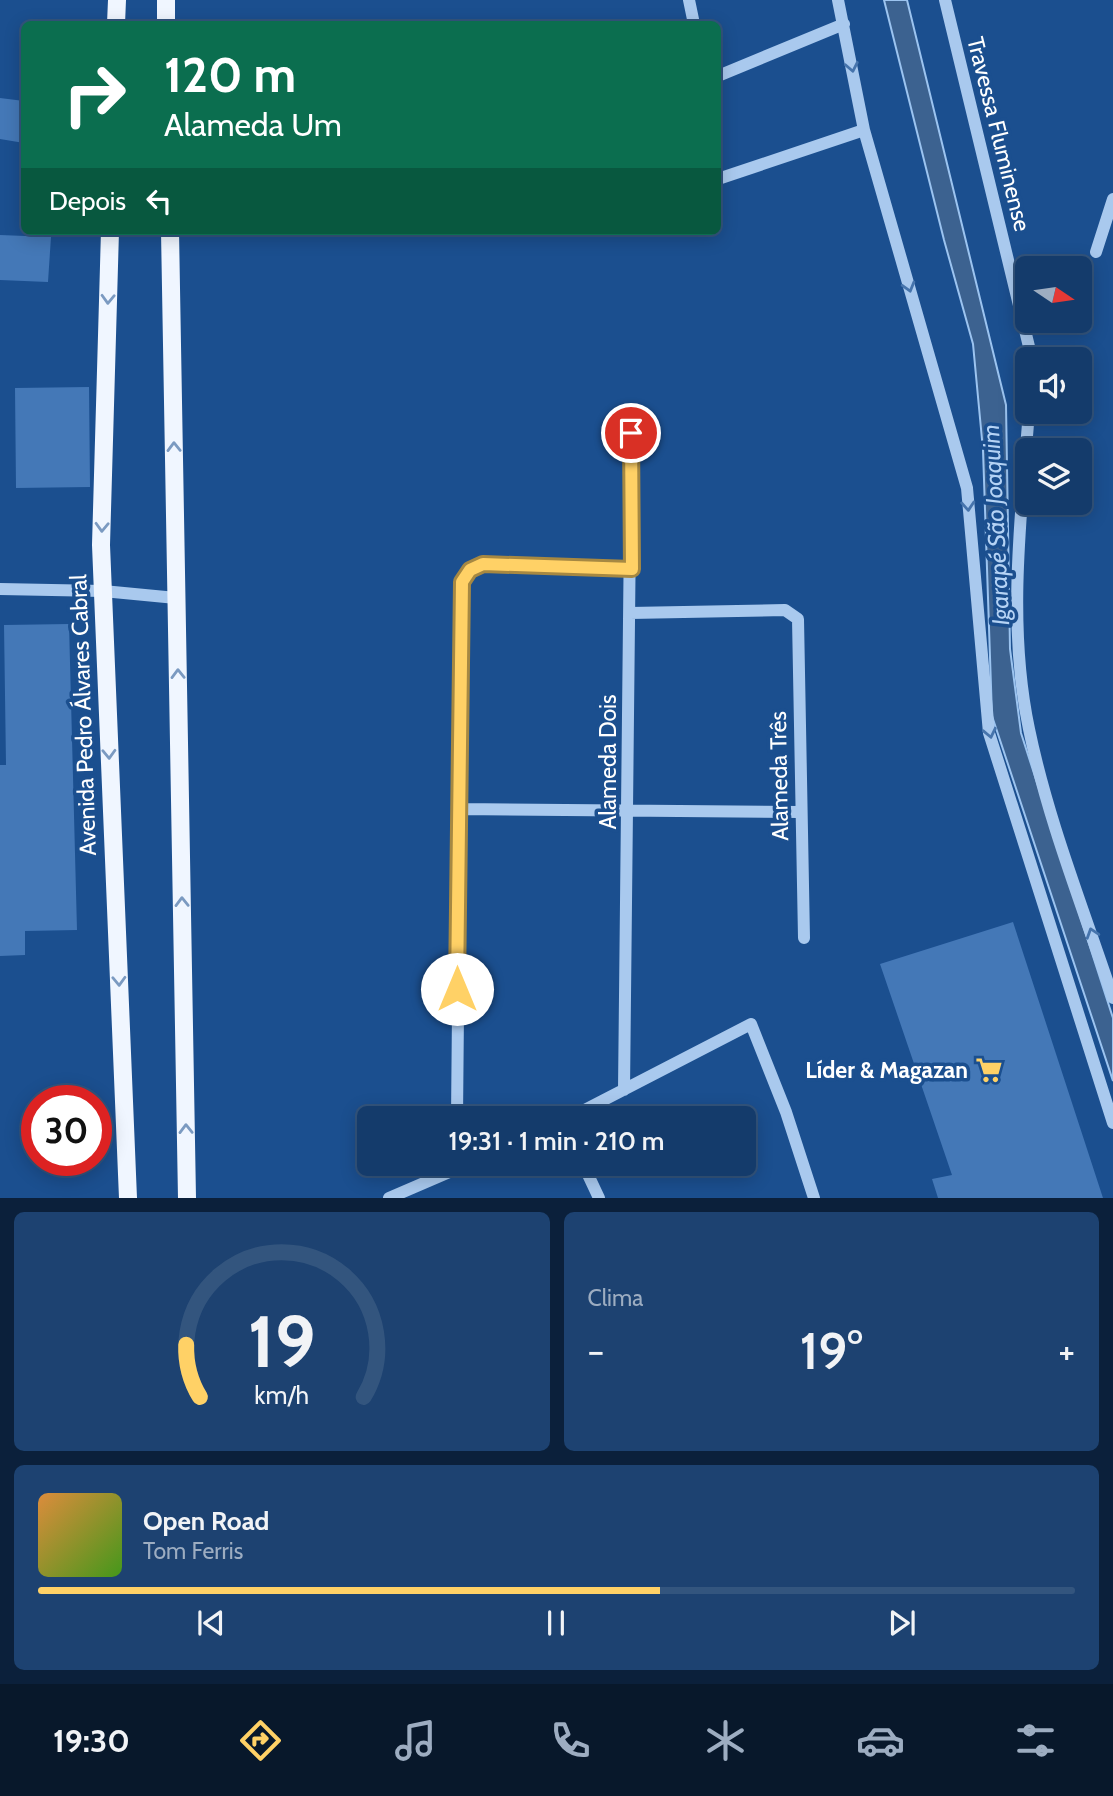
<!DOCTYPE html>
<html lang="pt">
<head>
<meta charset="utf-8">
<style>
	:root { --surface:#143b6b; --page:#1d4271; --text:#f1f3f6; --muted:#9dadc1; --line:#33557e; --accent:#ffd166 }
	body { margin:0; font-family:Cabin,sans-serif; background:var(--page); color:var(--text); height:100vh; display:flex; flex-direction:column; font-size:26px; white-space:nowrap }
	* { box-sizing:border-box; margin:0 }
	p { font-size:23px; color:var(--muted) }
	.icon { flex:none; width:38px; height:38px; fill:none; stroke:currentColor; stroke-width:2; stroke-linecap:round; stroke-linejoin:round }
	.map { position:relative; height:1198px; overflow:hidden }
	.side { display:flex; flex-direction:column; gap:14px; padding:14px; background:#0b203b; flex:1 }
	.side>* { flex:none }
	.banner { position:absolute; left:21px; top:21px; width:700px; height:214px; border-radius:10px; box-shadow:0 4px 18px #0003,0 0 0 2px var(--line); background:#0b6e4f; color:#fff; overflow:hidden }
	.needle { width:46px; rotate:103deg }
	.controls { position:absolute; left:1015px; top:256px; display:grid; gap:14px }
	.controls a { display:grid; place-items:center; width:77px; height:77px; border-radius:10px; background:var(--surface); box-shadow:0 4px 18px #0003,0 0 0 2px var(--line); font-size:35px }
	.speed { position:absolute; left:21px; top:1085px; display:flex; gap:14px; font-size:35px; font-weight:700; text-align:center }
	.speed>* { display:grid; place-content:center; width:91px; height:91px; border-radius:50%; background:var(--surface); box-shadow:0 4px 18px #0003,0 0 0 2px var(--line); line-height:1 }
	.speed .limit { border:10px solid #d22; background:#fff; color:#111 }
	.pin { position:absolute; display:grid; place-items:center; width:60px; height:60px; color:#fff; margin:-30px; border:4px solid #fff; border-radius:50%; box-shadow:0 2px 7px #0007 }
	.me { position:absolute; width:77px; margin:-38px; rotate:0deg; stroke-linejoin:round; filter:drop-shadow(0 0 5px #0008) }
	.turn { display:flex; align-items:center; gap:24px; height:147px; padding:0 28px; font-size:32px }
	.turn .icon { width:91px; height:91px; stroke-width:2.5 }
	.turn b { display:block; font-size:49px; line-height:60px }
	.then { display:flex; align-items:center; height:66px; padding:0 28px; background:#0003; gap:14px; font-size:26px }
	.big { font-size:52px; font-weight:600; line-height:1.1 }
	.side .tile { flex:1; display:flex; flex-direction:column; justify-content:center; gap:10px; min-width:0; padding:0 24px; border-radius:10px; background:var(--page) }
	.side .dial { align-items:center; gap:0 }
	.dial svg { height:182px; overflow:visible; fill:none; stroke:var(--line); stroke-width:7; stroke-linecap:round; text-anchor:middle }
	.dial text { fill:var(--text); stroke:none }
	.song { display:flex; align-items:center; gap:21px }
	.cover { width:84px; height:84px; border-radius:10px; background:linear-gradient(135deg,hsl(30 70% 55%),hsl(100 70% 35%)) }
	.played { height:7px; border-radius:4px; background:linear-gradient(90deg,var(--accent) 60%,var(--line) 60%) }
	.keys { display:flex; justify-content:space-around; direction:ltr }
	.heat { display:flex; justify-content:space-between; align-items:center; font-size:38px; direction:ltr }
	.side .tiles { flex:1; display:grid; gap:14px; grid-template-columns:1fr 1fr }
	.tile:last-child { grid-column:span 2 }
	.trip { position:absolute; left:357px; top:1106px; width:399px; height:70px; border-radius:10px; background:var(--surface); box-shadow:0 4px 18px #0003,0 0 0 2px var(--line); font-weight:600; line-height:70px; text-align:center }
	.tabs { display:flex; height:112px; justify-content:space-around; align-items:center; background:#08182b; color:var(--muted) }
	.tabs .icon { width:49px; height:49px }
	.tabs .active { color:var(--accent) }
	.tabs b { font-size:32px; color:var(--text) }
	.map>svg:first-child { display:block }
	.water { fill:#3c6290; stroke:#9cc4f0; stroke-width:2 }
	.building { fill:#4478b7 }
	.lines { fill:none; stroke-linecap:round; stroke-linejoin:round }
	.minor { stroke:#a9c9ee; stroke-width:12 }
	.major { stroke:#f0f6ff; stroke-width:18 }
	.oneway { stroke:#4674ac }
	.oneway2 { stroke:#7b9ac1 }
	.route-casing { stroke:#a68842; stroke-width:18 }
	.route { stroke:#ffd166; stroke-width:12 }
	.labels { text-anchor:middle; stroke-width:7; stroke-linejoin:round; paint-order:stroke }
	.street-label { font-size:23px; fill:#fff; stroke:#1b4f8f }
	.poi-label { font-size:23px; font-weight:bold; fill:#fff; stroke:#1b4f8f; text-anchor:end }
	.water-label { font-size:24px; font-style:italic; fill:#b5d3f5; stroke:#1b4f8f }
</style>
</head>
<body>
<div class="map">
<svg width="1113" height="1198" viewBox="0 0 1113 1198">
	<rect width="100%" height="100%" fill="#1b4f8f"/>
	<path class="water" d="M884,0H907L1006,405L1010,649L1021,733L1113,1018V1081L992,716L983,450L973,344L944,240Z"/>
	<path class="building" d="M0,98L24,101V143L0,139Z
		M0,235L51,237L48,282L0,280Z
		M89,387L90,487L16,488L15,388Z
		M69,624L77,930L25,931V955L0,956V765H6L4,625Z
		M1013,922L1103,1198H938L932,1179L952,1175L880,964Z"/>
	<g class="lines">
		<path class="minor" d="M689,0L694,24
			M838,0L864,130L967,488L989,733L1113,1123
			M945,0L1032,359
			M718,76L844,24
			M718,179L864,130
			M1096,252L1113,199
			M1029,411C1021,516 1007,625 1029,729C1048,821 1084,910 1113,998
			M0,589L103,591L176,598
			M630,613L785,610L798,619L804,938
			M458,809L801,812
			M624,1090L631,434
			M457,1118L462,582L470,570L483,564L632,569
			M569,1118L751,1024L786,1112L814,1198
			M583,1164L599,1198
			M389,1198L468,1164"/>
		<path class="major" d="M166,0V24
			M116,24L117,0
			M110,231L101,545L128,1198
			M170,231L187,1198"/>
	</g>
	<defs><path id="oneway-chevron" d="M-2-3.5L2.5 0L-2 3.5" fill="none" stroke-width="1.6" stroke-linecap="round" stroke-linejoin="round" transform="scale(1.75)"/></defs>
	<g class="oneway">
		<use href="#oneway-chevron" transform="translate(852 67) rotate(79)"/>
		<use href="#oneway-chevron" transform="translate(909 287) rotate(74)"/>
		<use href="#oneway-chevron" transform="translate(968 506) rotate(86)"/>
		<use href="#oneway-chevron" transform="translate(990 733) rotate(78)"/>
		<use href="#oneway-chevron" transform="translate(1092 933) rotate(-108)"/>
	</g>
	<g class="oneway2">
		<use href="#oneway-chevron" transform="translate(108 299) rotate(92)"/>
		<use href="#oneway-chevron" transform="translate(174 447) rotate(-91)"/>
		<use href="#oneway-chevron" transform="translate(102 527) rotate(92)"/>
		<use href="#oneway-chevron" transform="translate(178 674) rotate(-91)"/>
		<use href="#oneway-chevron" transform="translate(109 754) rotate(88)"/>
		<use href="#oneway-chevron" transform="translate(182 902) rotate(-91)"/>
		<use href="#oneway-chevron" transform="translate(119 981) rotate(88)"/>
		<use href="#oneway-chevron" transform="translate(186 1129) rotate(-91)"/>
	</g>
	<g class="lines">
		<g class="route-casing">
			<path id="route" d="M457,989L462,582L470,570L483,564L632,569L631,433"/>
		</g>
		<use href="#route" class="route"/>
	</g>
	<defs>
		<g id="supermarket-bare" transform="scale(2.1)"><path d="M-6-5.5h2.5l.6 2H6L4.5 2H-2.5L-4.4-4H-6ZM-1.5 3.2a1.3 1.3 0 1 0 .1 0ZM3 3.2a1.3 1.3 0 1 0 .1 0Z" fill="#ffd166" stroke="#1b4f8f" stroke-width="2.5" paint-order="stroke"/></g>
	</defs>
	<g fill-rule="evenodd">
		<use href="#supermarket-bare" x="989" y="1070"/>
	</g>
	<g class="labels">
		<g class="street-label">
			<text transform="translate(999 134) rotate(76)" y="8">Travessa Fluminense</text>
			<text transform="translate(83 715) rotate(-92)" y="8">Avenida Pedro Álvares Cabral</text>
			<text transform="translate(608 762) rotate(-90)" y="8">Alameda Dois</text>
			<text transform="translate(779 776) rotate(-91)" y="8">Alameda Três</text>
		</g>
		<g class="poi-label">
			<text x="968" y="1078">Líder &amp; Magazan</text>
		</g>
		<g class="water-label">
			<text transform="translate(996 525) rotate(-93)" y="8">Igarapé São Joaquim</text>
		</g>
	</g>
</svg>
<div class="controls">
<a><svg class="needle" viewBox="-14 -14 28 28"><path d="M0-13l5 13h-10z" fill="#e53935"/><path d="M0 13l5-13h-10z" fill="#9dadc1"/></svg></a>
<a><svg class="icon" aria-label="sound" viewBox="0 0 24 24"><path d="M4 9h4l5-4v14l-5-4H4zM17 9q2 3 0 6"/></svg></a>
<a><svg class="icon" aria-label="layers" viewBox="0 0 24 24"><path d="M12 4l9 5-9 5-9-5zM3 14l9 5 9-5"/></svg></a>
</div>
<div class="speed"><div class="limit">30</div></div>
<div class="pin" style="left:631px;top:433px;background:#d93025"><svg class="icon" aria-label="arrive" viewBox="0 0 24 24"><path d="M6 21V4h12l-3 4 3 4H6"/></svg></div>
<svg class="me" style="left:457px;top:989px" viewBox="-20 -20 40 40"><circle r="19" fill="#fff"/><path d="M0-13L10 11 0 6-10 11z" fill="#ffd166"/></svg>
<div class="trip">19:31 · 1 min · 210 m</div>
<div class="banner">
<div class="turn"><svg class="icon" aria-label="right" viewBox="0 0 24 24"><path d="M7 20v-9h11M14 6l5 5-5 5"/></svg><div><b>120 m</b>Alameda Um</div></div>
<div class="then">Depois<svg class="icon" aria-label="left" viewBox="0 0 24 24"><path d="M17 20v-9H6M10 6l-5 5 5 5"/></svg></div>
</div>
</div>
<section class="side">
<div class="tiles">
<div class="tile dial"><svg viewBox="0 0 100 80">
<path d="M14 69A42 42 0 1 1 86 69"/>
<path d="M14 69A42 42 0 0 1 8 46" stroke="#ffd166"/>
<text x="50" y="56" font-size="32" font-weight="700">19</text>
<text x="50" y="72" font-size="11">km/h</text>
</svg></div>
<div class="tile"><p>Clima</p>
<div class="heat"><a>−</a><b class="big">19°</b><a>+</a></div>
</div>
<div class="tile">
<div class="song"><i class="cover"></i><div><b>Open Road</b><p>Tom Ferris</p></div></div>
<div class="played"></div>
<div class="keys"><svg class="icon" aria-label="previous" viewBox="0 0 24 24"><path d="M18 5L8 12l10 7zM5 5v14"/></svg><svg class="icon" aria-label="pause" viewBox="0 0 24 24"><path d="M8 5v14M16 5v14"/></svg><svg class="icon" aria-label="next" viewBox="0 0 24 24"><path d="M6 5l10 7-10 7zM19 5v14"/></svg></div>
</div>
</div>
</section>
<nav class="tabs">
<b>19:30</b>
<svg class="icon active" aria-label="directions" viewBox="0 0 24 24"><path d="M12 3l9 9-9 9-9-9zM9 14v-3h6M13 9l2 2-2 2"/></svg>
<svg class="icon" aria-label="music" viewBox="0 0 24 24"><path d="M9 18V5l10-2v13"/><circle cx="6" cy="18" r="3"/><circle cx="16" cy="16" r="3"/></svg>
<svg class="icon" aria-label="phone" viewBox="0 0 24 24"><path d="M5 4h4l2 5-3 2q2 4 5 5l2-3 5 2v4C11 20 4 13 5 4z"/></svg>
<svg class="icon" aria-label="climate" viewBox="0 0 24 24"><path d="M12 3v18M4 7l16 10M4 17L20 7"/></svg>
<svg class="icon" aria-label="car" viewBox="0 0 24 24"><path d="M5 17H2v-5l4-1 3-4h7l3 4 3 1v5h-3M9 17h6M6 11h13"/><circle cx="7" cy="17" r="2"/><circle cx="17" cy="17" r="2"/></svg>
<svg class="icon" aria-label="filters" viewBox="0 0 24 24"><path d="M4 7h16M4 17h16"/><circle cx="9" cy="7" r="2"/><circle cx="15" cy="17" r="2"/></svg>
</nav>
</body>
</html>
